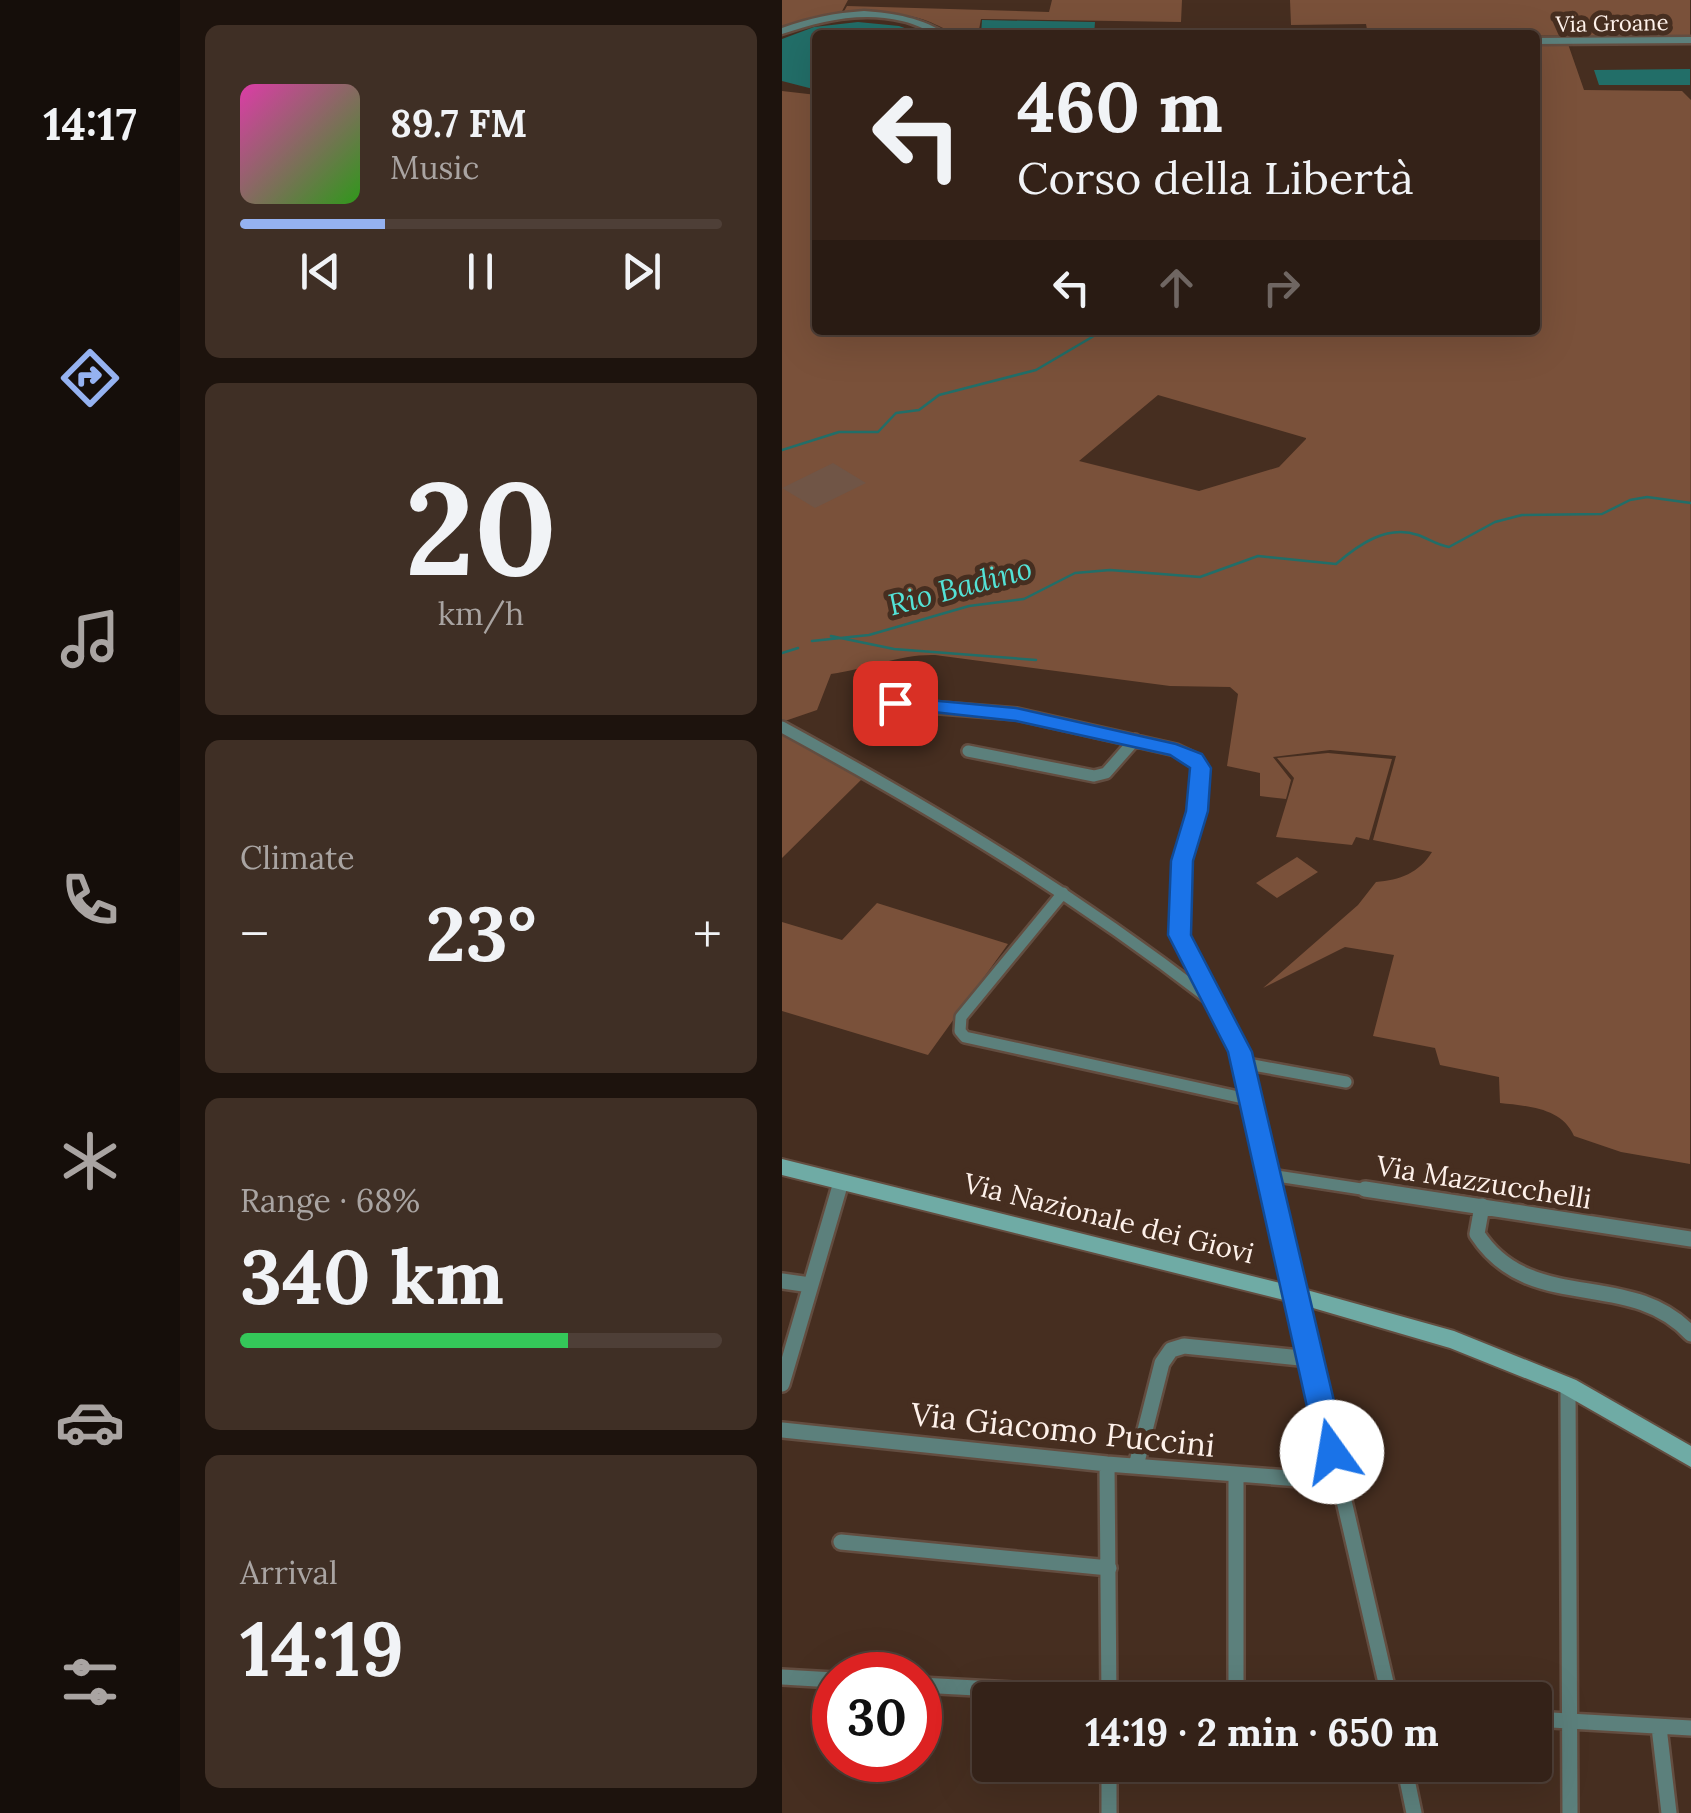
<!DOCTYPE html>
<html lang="en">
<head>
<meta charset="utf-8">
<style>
	:root { --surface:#342218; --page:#3f2f25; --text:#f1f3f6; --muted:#a9a4a2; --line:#4e3f37; --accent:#95b2f1 }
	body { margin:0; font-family:Lora,serif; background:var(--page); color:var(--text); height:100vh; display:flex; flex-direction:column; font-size:38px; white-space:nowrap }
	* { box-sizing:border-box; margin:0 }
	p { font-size:32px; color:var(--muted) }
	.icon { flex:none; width:55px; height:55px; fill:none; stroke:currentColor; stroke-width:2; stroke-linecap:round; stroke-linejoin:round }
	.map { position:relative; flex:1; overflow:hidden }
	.side { display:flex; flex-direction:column; gap:25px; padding:25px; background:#1d130d; width:602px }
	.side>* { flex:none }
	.guide { position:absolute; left:30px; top:30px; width:728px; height:305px; border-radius:10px; box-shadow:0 10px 40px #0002,0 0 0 2px var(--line); background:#342218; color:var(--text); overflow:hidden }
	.speed { position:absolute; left:30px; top:1652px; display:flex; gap:20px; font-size:50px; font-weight:700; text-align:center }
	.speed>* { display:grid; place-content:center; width:130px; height:130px; border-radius:50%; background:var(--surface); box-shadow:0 10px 40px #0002,0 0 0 2px var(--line); line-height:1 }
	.speed .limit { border:15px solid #d22; background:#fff; color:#111 }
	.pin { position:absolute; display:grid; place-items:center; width:85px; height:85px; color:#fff; margin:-42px; border-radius:20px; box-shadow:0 5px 15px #0006 }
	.me { position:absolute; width:110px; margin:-55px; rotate:347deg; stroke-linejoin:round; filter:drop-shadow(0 0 8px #0008) }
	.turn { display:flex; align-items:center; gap:35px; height:210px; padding:0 40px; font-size:45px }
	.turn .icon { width:130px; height:130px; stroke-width:2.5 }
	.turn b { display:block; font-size:70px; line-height:85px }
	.lanes { display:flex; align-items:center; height:95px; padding:0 40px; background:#0003; justify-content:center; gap:50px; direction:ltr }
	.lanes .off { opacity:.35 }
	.big { font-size:75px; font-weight:800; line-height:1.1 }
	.side .card { flex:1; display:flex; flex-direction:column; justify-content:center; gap:15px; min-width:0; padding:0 35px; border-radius:15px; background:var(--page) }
	.side .dial { align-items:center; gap:0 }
	.dial b { font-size:130px; line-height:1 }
	.song { display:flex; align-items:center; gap:30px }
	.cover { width:120px; height:120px; border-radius:15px; background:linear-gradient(135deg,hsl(320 70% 55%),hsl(110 70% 35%)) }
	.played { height:10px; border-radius:5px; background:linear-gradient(90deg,var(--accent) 30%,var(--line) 30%) }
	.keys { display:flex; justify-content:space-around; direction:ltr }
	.heat { display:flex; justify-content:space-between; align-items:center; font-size:55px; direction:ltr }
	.charge { height:15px; border-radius:8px; background:linear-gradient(90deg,#34c759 68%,var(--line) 0) }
	.trip { position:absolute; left:190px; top:1682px; width:580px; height:100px; border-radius:10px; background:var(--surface); box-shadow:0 10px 40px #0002,0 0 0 2px var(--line); font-weight:800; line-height:100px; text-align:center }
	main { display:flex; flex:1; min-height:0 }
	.dock { display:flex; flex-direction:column; width:180px; justify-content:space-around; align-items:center; background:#150e0a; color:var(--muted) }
	.dock .icon { width:70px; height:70px }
	.dock .current { color:var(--accent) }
	.dock b { font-size:45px; color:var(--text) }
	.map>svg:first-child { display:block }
	.green { fill:#7a513a; fill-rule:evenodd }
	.water { fill:#226e68 }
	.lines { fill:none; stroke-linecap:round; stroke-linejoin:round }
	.stream { stroke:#226e68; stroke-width:2.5 }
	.building { fill:#705546 }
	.minor-far1-casing { stroke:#634d40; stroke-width:16 }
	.minor-casing { stroke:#634d40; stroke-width:20 }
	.tertiary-casing { stroke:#634d40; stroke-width:5 }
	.secondary-casing { stroke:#634d40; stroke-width:4 }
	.minor-far1 { stroke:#5c807c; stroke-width:11 }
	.minor { stroke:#5c807c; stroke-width:15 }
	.tertiary { fill:#5c807c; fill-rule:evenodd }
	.secondary { fill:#6faba5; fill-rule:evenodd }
	.route { fill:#1a73e8; stroke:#114b97; stroke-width:2.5 }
	.labels { text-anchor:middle; stroke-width:10; stroke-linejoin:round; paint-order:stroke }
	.far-street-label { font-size:22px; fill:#fef1ea; stroke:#462e20 }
	.street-label { font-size:28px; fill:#fef1ea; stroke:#462e20 }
	.water-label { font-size:30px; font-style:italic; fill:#53e2d6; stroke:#462e20 }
	.near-street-label { font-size:32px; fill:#fef1ea; stroke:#462e20 }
</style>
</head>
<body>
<main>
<nav class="dock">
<b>14:17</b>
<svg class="icon current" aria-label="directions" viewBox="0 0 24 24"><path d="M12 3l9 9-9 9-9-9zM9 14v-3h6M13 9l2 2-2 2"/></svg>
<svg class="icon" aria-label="music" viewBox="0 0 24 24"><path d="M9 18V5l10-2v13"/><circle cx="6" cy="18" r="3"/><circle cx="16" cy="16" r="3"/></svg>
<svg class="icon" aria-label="phone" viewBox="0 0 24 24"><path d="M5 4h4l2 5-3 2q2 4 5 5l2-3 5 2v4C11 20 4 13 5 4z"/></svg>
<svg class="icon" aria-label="climate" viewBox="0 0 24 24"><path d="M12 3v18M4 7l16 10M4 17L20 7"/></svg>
<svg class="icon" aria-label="car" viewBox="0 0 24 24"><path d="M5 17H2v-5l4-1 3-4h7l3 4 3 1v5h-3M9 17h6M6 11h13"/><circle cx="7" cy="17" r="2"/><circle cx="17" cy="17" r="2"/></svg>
<svg class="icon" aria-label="filters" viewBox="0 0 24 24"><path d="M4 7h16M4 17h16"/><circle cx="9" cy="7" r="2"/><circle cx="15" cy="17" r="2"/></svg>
</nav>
<section class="side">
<div class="card">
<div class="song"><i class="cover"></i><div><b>89.7 FM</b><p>Music</p></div></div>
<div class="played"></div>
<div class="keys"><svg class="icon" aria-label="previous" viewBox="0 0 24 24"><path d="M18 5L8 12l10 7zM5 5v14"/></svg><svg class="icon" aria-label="pause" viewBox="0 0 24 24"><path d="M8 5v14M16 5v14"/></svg><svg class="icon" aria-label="next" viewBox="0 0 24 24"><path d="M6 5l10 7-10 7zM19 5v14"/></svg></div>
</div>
<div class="card dial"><b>20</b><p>km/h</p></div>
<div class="card"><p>Climate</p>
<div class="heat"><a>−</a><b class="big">23°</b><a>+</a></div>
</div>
<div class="card"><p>Range · 68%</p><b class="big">340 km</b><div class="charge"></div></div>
<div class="card"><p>Arrival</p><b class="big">14:19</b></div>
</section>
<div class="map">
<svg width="909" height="1813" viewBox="0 0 909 1813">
	<rect width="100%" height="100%" fill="#462e20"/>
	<path class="green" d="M0,0H66L59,13L0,28Z
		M270,0H400L399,22L199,19L196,35C163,35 156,21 127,16C105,13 83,14 61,13L65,6L267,12Z
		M508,0H908V36L586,35L584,24L509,25Z
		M753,44H786L802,90L900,91L909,100L908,1164L839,1152L792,1136C780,1108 746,1106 718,1103L717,1077L658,1065L653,1048L591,1036L612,955L563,947L481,988L576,905L594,882C618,880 637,873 650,852L591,840L614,756L548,750L491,757L509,780L504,799L478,796V773L445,766L456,694L448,687L388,686L153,655C118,654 85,669 49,674L35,710L0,722V91L35,95V330H752ZM376,395L524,438V439L497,467L417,491L297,461Z
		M0,729L81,778L0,858Z
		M546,753L610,759L587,840L574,837L570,845L494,837L512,778L495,758Z
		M515,857L536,872L495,898L474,883Z
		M95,903L226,944L146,1055L0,1011V922L60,940Z"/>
	<path class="water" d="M200,20L313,22L312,35H199Z
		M76,22L117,26L142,35H35V90L0,81V39L32,27Z
		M908,69V85H817L812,70Z"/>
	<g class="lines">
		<path class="stream" d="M0,450L57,432H96L114,413L137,410L157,395L254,370L322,330
			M49,636L112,649L254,660
			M30,641L87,635L187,606L242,599L293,573L328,570L418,577L476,556L554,564C576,545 605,524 636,535C647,539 655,545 667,547L713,522L740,515L820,514L848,500L865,497L909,503
			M0,653L16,648"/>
	</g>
	<path class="building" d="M51,463L84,483L33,508L0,488Z"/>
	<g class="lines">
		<g class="minor-far1-casing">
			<path id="minor-far1" d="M82,702L235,714L394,750L413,759L419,768L415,811L400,861L397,935L458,1052L490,1192
				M0,727C152,810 289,892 426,998
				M186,751L312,776L324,773L353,740
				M281,893L179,1017L178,1031L183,1037L470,1100
				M460,1063L564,1082
				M488,1175L599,1192
				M56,1192L59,1182"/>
		</g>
		<g class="minor-casing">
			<path id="minor" d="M490,1189L608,1700
				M583,1189L909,1239
				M700,1206L695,1234C748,1316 848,1267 909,1334
				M0,1281L28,1285
				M0,1384L57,1189
				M786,1386L788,1813
				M0,1430L325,1464L557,1482
				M325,1464L327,1700
				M354,1466L380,1363L389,1350L402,1346L528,1359
				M454,1474V1700
				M59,1542L327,1568
				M0,1677L52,1680
				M138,1685L424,1700
				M752,1719L909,1728
				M877,1727L887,1813
				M327,1765V1813
				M622,1765L632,1813"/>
		</g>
		<g class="tertiary-casing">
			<path id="tertiary" d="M82,11C112,13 141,18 166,35C150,35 136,24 120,21C79,11 39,21 0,34V28C27,18 53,13 82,11Z
				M909,37V43L752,44V38Z"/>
		</g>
		<g class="secondary-casing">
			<path id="secondary" d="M0,1159L514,1287L672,1331L794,1380L909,1446V1467L778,1392L668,1348L514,1303L0,1175Z"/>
		</g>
		<use href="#minor-far1" class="minor-far1"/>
		<use href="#minor" class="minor"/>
		<use href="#tertiary" class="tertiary"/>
		<use href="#secondary" class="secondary"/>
	</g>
	<path class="route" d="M113,697L234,708L394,744L420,754L429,768L426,811L411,861L409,935L470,1052L564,1452L560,1460L550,1464L540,1460L535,1452L446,1052L386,935L389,861L404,811L408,768L388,755L234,721L105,707L102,703Z"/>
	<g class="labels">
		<g class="far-street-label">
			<text transform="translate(830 23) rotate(-1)" y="8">Via Groane</text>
		</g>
		<g class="street-label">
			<text transform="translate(702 1182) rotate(9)" y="10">Via Mazzucchelli</text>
			<text transform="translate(327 1218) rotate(14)" y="10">Via Nazionale dei Giovi</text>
		</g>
		<g class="water-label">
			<text transform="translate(178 587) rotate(-15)" y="10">Rio Badino</text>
		</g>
		<g class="near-street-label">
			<text transform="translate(281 1430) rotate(6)" y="11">Via Giacomo Puccini</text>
		</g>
	</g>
</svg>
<div class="speed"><div class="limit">30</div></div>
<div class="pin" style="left:113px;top:703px;background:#d93025"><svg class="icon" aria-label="arrive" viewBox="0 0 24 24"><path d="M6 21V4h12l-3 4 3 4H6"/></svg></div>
<svg class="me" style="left:550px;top:1452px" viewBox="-20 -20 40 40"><circle r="19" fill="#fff"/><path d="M0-13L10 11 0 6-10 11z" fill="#1a73e8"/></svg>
<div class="trip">14:19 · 2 min · 650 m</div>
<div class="guide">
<div class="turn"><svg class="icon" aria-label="left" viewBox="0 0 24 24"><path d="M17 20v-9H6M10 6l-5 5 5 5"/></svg><div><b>460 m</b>Corso della Libertà</div></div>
<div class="lanes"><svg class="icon" aria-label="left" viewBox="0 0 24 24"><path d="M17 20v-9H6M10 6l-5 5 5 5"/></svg><svg class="icon off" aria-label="ahead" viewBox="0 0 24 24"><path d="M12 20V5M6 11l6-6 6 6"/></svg><svg class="icon off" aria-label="right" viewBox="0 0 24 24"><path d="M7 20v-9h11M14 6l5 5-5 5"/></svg></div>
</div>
</div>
</main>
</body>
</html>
